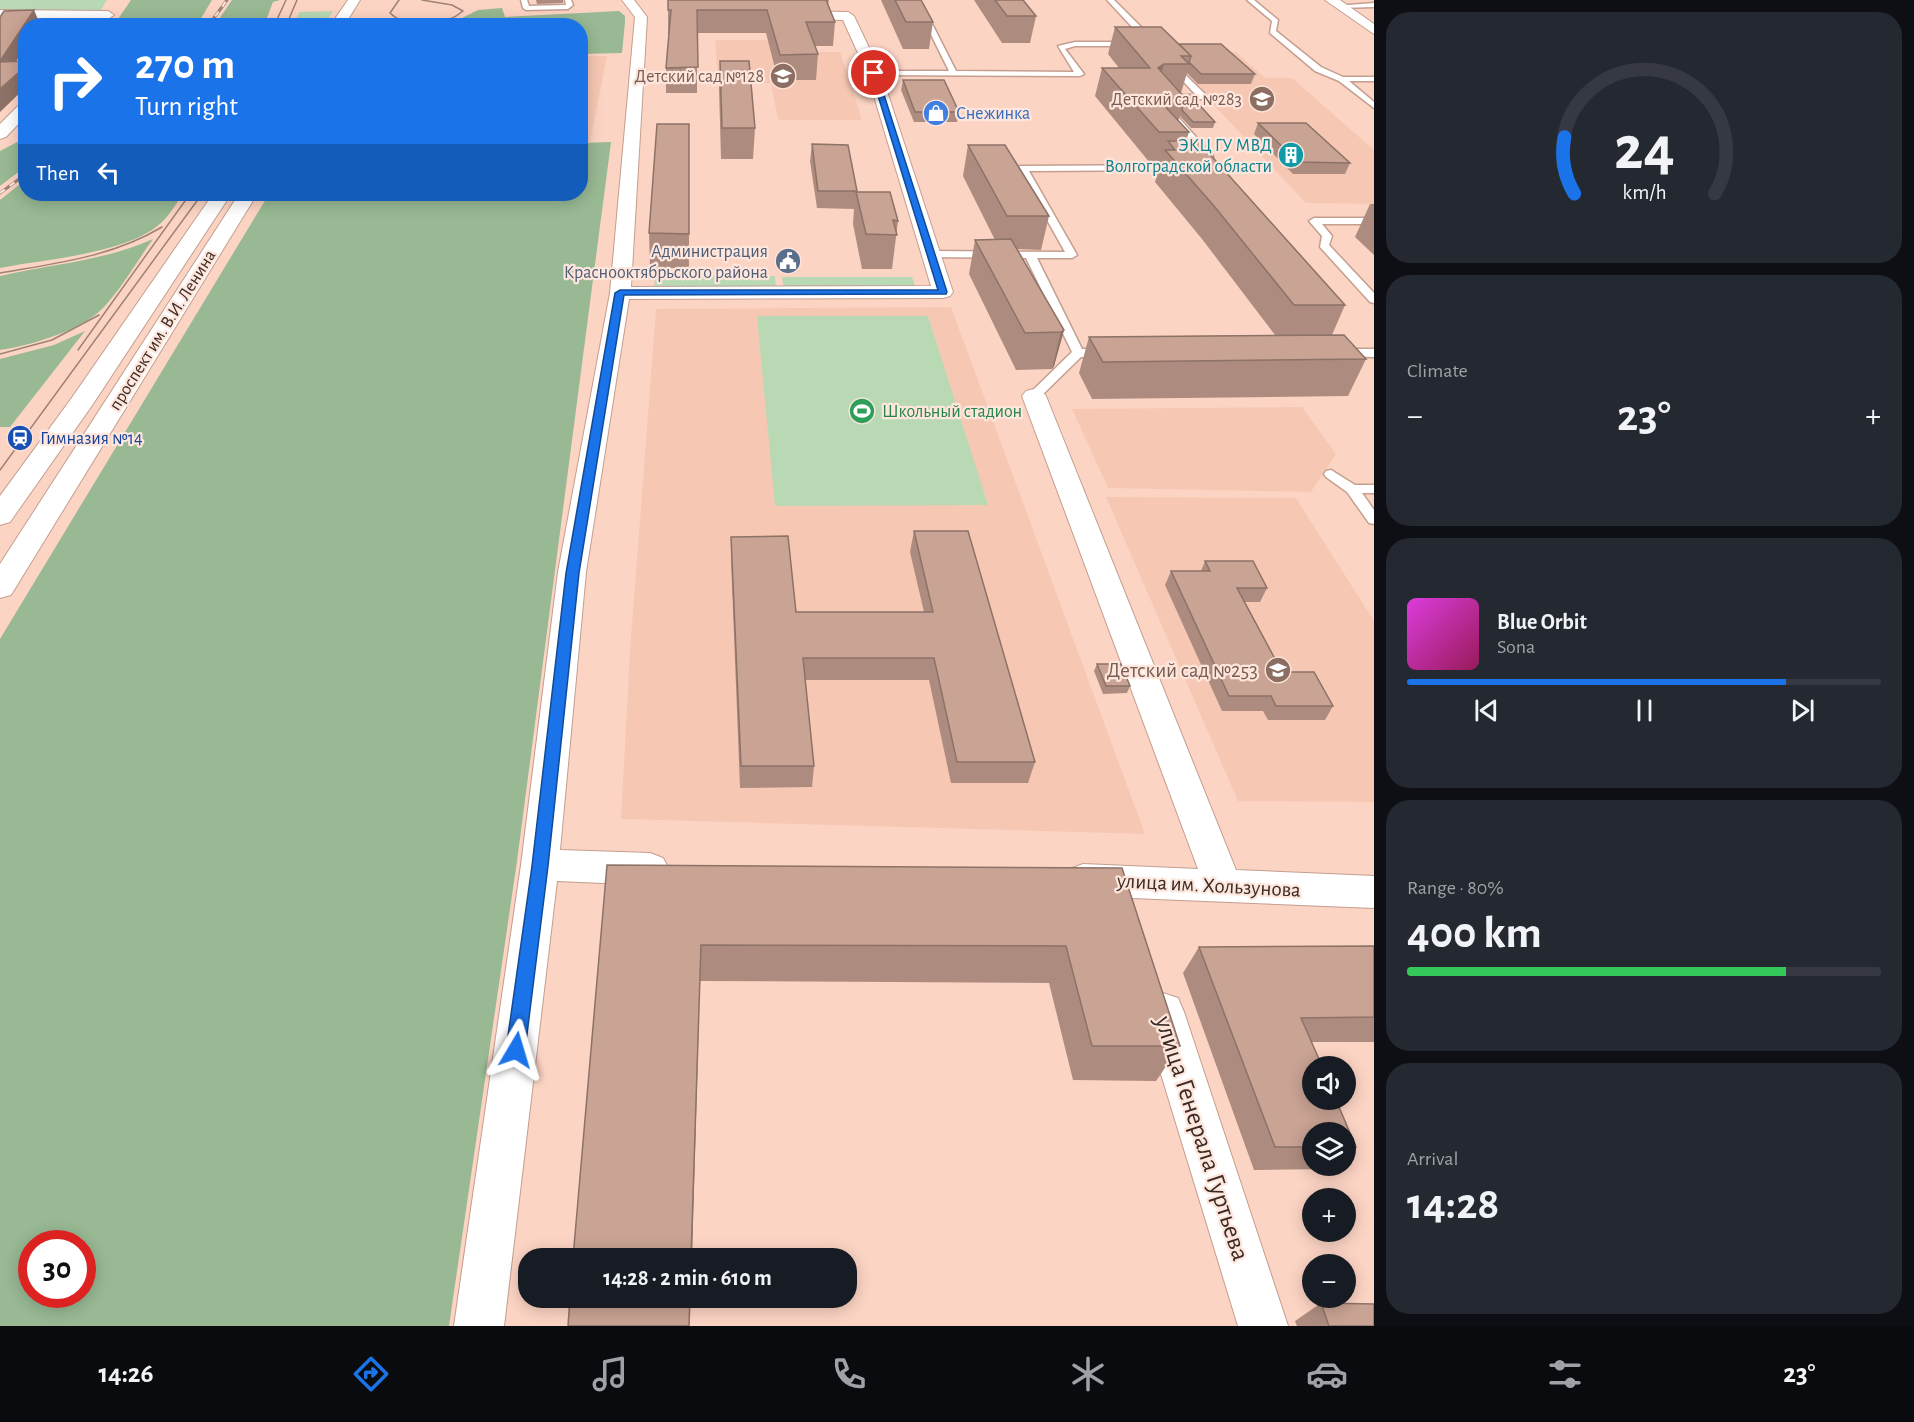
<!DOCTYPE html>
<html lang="en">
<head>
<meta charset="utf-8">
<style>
	:root { --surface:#171b24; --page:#242831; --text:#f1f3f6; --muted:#9ea1a6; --line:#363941; --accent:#1a73e8 }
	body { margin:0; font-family:"Alegreya Sans",sans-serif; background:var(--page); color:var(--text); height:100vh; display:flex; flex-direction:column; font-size:22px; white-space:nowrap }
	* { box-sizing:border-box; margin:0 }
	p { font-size:20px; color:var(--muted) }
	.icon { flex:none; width:33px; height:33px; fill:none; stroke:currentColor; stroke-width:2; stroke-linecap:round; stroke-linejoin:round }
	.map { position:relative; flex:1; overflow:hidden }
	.side { display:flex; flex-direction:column; gap:12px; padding:12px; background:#0d0f14; width:540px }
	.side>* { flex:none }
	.top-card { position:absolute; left:18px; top:18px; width:570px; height:183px; border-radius:24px; box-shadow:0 3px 15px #0003; background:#1a73e8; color:#fff; overflow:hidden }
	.controls { position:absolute; left:1302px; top:1056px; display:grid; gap:12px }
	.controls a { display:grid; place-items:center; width:54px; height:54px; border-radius:50%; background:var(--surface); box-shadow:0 3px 15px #0003; font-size:30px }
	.speed { position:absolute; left:18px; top:1230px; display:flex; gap:12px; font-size:30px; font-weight:700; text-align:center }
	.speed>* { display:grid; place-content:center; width:78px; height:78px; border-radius:50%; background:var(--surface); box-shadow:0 3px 15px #0003; line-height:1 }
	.speed .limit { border:9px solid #d22; background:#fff; color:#111 }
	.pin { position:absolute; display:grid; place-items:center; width:51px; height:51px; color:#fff; margin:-26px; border:3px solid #fff; border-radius:50%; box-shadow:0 2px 6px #0007 }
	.me { position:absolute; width:66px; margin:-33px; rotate:7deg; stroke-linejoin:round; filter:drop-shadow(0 0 4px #0008) }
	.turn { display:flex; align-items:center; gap:21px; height:126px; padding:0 18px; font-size:27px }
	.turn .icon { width:78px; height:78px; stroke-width:2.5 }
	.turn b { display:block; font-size:42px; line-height:51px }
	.then { display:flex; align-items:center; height:57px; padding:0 18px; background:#0003; gap:12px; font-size:22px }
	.big { font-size:45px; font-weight:700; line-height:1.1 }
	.side .tile { flex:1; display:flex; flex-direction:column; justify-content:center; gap:9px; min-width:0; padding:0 21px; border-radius:24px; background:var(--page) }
	.side .dial { align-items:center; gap:0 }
	.dial svg { height:156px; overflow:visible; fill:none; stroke:var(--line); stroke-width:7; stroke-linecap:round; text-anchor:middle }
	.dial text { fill:var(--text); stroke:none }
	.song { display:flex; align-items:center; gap:18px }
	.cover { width:72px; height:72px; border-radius:9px; background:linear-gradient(135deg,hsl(300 70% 55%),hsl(330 70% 35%)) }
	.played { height:6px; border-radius:3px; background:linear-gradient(90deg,var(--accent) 80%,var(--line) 80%) }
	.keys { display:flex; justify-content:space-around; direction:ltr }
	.heat { display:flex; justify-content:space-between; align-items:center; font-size:33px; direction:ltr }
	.charge { height:9px; border-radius:4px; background:linear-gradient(90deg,#34c759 80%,var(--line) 0) }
	.trip { position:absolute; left:518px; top:1248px; width:339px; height:60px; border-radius:24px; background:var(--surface); box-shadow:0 3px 15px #0003; font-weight:700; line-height:60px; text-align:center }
	.menu { display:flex; height:96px; justify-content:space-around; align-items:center; background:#090b0e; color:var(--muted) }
	.menu .icon { width:42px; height:42px }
	.menu .active { color:var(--accent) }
	.menu b { font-size:27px; color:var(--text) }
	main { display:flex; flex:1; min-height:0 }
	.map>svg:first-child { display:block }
	.built { fill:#f6c8b4 }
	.green { fill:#b9d9b5 }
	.forest { fill:#98b994; fill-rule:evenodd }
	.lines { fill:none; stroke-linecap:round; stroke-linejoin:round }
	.lane-casing { stroke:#c49e8f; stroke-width:3 }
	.street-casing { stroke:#c49e8f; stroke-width:2 }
	.secondary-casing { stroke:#c49e8f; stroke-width:2 }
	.primary-casing { stroke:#c49e8f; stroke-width:2 }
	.lane { fill:#fff; fill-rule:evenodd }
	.street { fill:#fff; fill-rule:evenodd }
	.secondary { fill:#fff; fill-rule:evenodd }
	.primary { fill:#fff; fill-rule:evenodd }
	.tram { stroke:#9e8176; stroke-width:1.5 }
	.rail-casing { stroke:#9e8176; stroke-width:3 }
	.rail { stroke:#fee6dc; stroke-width:2; stroke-dasharray:6; stroke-linecap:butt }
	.wall { fill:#ad8c7f }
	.shaded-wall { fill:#8d7268 }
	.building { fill:#c9a394; stroke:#8d7268; stroke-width:1.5 }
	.route { fill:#1a73e8; stroke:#114b97; stroke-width:1.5 }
	.labels { text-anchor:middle; stroke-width:4.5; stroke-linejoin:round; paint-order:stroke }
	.far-education-label { font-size:18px; fill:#785e54; stroke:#fee6dc; text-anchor:end }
	.far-shop-label { font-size:18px; fill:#366cbe; stroke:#fee6dc; text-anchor:start }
	.far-culture-label { font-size:18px; fill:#0d838f; stroke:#fee6dc; text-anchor:end }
	.far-service-label { font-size:18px; fill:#4e5e75; stroke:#fee6dc; text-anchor:end }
	.far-street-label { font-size:18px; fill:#3b2b25; stroke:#fee6dc }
	.far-leisure-label { font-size:18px; fill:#27864d; stroke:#fee6dc; text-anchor:start }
	.far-transit-label { font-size:18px; fill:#164399; stroke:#fee6dc; text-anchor:start }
	.education-label { font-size:21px; fill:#785e54; stroke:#fee6dc; text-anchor:end }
	.street-label { font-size:21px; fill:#3b2b25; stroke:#fee6dc }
	.near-street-label { font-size:26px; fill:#3b2b25; stroke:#fee6dc }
</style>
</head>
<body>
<main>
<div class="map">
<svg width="1374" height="1326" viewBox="0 0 1374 1326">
	<rect width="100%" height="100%" fill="#fcd4c4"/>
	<path class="built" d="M715,40H793L796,52H840L862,120H778L771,83H718Z
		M1164,52H1236L1265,78H1292L1374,150V204L1306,203Z
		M580,56H607L590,142L581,143Z
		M951,307L1145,834L621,819L630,651L656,309Z
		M1302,407L1336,454L1311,492L1108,488L1072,409Z
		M1106,497L1296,498L1374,621V802L1238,801Z"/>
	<path class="green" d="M0,0H107L99,13L0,12Z
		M333,11L324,25H294L299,12Z
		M655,276H775L776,291H654Z
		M782,277H912L917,291H784Z
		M757,316H928L988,505L775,506Z"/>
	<path class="forest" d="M131,0H212L197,25H114Z
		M232,0H280L273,2L265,23L269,25H215Z
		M502,8L505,17L619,11L625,16V22L622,53L581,54L580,26L448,25L478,10Z
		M25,138V167L0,186V151Z
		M611,142L517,861L449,1326H0V639L269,194H580L581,143ZM32,1244H82V1294H32Z
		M25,180L26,194H183C177,202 171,213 164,220C132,254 44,259 0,268V200Z
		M153,239C137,261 122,288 103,308C82,330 30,346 0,350V276C52,264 104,261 153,239Z
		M85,331L10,427H0V359L54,345Z"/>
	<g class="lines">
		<g class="lane-casing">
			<path id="lane" d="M521,0H527L529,6L566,5L565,0H571L573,5L568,9L526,10L523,8Z
				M914,0H920L956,71L1074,72L1058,46L1075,42H1131L1135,44L1131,46H1075L1065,49L1084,74L1080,76L871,75V71H949Z
				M1107,0H1114L1154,40V44H1148Z
				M1247,0H1254L1278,20L1276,31L1321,67L1343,77H1374V81H1349L1374,102V108L1339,81L1315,71L1270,33L1272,21Z
				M1374,3V7L1339,8L1336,6Z
				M1171,61L1206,95V99H1167L1166,97L1170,95H1196L1168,65Z
				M1172,117H1178L1213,156V160H1207L1172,121Z
				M1182,165L1185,166V170L1029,171L1077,255L1072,258H1037L1082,349H1106L1112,353L1106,357H1081L1038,399H1030L1028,396L1030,393L1072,352L1026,258L932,257L927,254L932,251L1065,252L1018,168L1020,166Z
				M1374,218V224H1322L1332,236L1329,245L1374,293V303L1370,302L1320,247L1322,236L1309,221L1314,218Z
				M1339,349H1374V357L1335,356V350Z
				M1331,470L1355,485H1374V493H1362L1374,510V524L1369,523L1347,492L1326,477L1324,474L1326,471Z"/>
		</g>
		<g class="street-casing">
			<path id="street" d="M622,0H634L647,17L631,287L931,286L867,73L843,20L784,18L783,15L789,11L848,12L854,16L881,73L953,292L950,296L943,298L629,299L586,572L560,850L650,853L663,858L669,869L663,880L650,885L557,881L504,1326H454L521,865L558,572L610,293L635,17Z
				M0,10L108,11L114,15L108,19L0,18Z
				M26,102V116L6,137L0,139V124L21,103Z
				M1034,389L1042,391L1046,396L1236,870L1374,876V908L1083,896L1070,891L1064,880L1070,869L1083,864L1198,869L1022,396L1026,391Z
				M1163,993L1178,998L1184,1012L1288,1326H1238L1142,1012L1148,998Z"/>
		</g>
		<g class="secondary-casing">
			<path id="secondary" d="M1325,0H1340L1374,24V34Z"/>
		</g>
		<g class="primary-casing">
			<path id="primary" d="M348,0H360L344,26H330Z
				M213,194H231L93,404L10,522L0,525V496L71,399Z
				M239,194H257L11,595L0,598V564Z"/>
		</g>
		<use href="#lane" class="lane"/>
		<use href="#street" class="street"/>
		<use href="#secondary" class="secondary"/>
		<use href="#primary" class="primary"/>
		<path class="tram" d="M399,0L390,13C407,30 446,26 463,11L452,5L422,0
			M274,26L286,0
			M286,26L297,0
			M0,273C57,263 112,257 162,227
			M78,350L190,194
			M0,354L52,340L99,315
			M0,470L202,194"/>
		<g class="rail-casing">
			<path id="rail" d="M208,26L227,0
				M0,193L26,174"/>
		</g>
		<use href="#rail" class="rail"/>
	</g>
	<path class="wall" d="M536,0H563V3L537,4Z
		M668,0H829L828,5L835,22L833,46H815L818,54L816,80H778L766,33H697V93H666V68L669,34H668Z
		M881,0H921L933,22L929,49H903Z
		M974,0H1023L1036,16L1030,43H1002Z
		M1115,27L1179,44L1255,74L1251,84H1198L1187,73L1181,93H1180L1215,122L1213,128H1191L1180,116L1178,121L1189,132L1186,141L1345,305L1332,335L1366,359L1348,396L1092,399L1079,373L1089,337L1275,335L1202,239L1155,182L1161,163H1150L1095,96L1102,68H1119L1108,54Z
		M720,61L755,128L753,159H721L719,89Z
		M903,80L959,112L957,122H914L901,90Z
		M1258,123L1350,163L1345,174H1293L1254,134Z
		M689,124V268H650L649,233Z
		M812,144L857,192L898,221L892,269H862L853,224L854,209L817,208L810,161Z
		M968,145L1049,216L1041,250L1017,249L1064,330L1054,366L1052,369L1016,370L969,274L975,240H995L963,176Z
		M1370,204H1374V255L1355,237Z
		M914,531L1035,762L1028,783H951L929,680H805L814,766L812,787L740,788L731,558V537L796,612H924L910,552Z
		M1205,561L1267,588L1260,602H1245L1282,672L1333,706L1325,720H1268L1263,711H1222L1165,585L1171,571H1201Z
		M1097,664L1130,686L1127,693L1103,694L1094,671Z
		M607,865L1122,868L1180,1046L1156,1081L1073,1080L1049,983L700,981Z
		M1374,946V1042H1311L1356,1147L1346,1157V1132H1312V1166H1336L1332,1169L1254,1170L1183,973L1199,947Z
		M1321,1303L1374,1326H1297L1295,1321Z"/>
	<path class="shaded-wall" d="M34,10L40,24L39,26H26V46L6,77L0,63V61Z
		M1164,64L1156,93L1158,68Z
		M26,66V87L0,112V89Z
		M1064,330L1054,366L1052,369L1061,332Z
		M701,945L692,1258H691Z"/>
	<path class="building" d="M668,0H826L835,22H806L818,54L780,55L767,10H697L698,67L666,68L671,10H668Z
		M895,0H921L933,22H906Z
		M995,0H1023L1036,16H1007Z
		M34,10L0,61V17L4,11Z
		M1115,27H1161L1191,56H1181L1189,64H1164L1158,68L1185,98H1157L1189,132H1159L1102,68H1150Z
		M1179,44H1221L1255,74H1201L1189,62L1191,56Z
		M26,61V66L0,89V62Z
		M720,61H749L755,128H722Z
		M903,80H944L959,112H915Z
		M1183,96H1191L1215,122H1193L1182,110L1185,98Z
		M1258,123H1306L1350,163L1298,162Z
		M657,124H689V234L649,233Z
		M1168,141H1198L1345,305H1294L1214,206L1165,150H1175Z
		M812,144L848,145L857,191H818Z
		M968,145H1005L1049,216H1007Z
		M856,192H890L898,221L893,220L897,235L866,234Z
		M1011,239L1064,330L1061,332L1025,333L975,240Z
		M1344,335L1366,359L1103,362L1089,337Z
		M914,531H968L1035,762H957L934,658H803L814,766H741L731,537L788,536L796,612H933Z
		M1205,561H1253L1267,588H1237L1282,672H1314L1333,706H1276L1271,696H1229L1171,571H1210Z
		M1097,664H1121L1130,686H1106Z
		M607,865L1122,868L1180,1046H1092L1066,946L701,945L691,1258H573Z
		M1374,946V1017L1301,1018L1322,1066H1312V1100H1336L1356,1147H1346V1132H1312V1147H1275L1199,947Z
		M570,1298H690L689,1326H568Z
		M1321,1303L1374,1304V1326H1329Z"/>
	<path class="route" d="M874,71L877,73L947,292L946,294L624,295L579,573L548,866L525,1050L522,1056L516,1059L509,1056L506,1050L532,866L566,573L615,293L620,290H938L871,73Z"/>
	<defs>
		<g id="school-disc" transform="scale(1.35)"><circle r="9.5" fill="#8d6e63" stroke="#fee6dc"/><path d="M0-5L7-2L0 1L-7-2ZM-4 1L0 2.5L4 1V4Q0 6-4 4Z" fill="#fff"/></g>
		<g id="shop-disc" transform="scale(1.35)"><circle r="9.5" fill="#3f7fe0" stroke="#fee6dc"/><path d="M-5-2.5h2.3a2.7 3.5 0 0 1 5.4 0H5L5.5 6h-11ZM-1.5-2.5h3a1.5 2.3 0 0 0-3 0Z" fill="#fff"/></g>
		<g id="building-disc" transform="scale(1.35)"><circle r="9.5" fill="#0f9aa8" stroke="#fee6dc"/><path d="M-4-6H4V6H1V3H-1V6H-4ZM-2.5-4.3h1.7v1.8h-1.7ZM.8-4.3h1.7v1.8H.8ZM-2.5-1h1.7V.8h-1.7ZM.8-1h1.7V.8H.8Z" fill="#fff"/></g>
		<g id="civic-disc" transform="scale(1.35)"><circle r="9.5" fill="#5c6f8a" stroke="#fee6dc"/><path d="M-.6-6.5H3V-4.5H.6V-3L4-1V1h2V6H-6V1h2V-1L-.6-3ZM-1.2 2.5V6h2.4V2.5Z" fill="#fff"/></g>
		<g id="stadium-disc" transform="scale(1.35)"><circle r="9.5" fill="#2e9e5b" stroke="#fee6dc"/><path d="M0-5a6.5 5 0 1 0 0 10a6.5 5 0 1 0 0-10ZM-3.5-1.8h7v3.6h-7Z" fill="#fff"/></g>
		<g id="station-disc" transform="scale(1.35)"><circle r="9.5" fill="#1a4fb4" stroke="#fee6dc"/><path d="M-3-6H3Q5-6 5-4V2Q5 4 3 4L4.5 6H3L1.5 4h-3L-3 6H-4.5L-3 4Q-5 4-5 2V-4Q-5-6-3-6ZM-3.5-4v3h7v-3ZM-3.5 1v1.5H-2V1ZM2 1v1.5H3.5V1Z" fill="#fff"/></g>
	</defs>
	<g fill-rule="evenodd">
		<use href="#school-disc" x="783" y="76"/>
		<use href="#school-disc" x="1262" y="99"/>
		<use href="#shop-disc" x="936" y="113"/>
		<use href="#building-disc" x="1291" y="155"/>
		<use href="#civic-disc" x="788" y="261"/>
		<use href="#stadium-disc" x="862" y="411"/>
		<use href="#station-disc" x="20" y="438"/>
		<use href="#school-disc" x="1278" y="670"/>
	</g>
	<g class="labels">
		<g class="far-education-label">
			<text x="764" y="82">Детский сад №128</text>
			<text x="1242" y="105">Детский сад №283</text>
		</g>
		<g class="far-shop-label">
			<text x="956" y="119">Снежинка</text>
		</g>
		<g class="far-culture-label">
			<text x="1272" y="151">ЭКЦ ГУ МВД<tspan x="1272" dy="21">Волгоградской области</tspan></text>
		</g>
		<g class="far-service-label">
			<text x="768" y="257">Администрация<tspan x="768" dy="21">Краснооктябрьского района</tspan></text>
		</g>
		<g class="far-street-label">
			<text transform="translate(162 330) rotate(-58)" y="6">проспект им. В.И. Ленина</text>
		</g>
		<g class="far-leisure-label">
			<text x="882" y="417">Школьный стадион</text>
		</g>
		<g class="far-transit-label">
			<text x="40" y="444">Гимназия №14</text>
		</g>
		<g class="education-label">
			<text x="1258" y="677">Детский сад №253</text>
		</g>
		<g class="street-label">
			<text transform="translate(1209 885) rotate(3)" y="7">улица им. Хользунова</text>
		</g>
		<g class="near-street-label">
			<text transform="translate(1203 1138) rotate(72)" y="9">улица Генерала Гуртьева</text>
		</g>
	</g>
</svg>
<div class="controls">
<a><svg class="icon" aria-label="sound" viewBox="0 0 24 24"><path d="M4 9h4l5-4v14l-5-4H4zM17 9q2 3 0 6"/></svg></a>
<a><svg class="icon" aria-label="layers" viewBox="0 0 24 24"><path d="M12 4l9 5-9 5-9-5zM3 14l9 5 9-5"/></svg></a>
<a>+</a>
<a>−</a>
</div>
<div class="speed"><div class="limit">30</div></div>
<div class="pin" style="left:874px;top:73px;background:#d93025"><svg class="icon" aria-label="arrive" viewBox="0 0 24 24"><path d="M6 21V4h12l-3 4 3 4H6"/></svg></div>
<svg class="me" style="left:516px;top:1050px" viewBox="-20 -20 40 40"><path d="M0-17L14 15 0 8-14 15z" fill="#1a73e8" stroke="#fff" stroke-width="4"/></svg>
<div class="trip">14:28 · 2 min · 610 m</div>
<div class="top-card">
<div class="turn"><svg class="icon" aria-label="right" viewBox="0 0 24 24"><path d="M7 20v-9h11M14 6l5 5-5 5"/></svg><div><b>270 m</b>Turn right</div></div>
<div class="then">Then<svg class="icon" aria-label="left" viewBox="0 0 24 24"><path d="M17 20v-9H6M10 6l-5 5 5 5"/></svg></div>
</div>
</div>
<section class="side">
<div class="tile dial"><svg viewBox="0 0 100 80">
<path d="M14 69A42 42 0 1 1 86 69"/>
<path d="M14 69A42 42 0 0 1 9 40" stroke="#1a73e8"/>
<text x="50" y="56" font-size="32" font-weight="700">24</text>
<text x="50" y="72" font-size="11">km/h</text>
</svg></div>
<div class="tile"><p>Climate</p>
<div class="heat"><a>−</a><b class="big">23°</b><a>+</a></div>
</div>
<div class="tile">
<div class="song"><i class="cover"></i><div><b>Blue Orbit</b><p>Sona</p></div></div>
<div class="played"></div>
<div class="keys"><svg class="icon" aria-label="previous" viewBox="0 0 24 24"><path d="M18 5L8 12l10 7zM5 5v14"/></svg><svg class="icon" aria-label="pause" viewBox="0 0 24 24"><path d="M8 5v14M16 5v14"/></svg><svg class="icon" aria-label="next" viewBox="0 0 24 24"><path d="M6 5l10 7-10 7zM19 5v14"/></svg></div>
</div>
<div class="tile"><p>Range · 80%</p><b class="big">400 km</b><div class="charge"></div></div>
<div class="tile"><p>Arrival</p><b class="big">14:28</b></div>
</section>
</main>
<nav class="menu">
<b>14:26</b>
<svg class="icon active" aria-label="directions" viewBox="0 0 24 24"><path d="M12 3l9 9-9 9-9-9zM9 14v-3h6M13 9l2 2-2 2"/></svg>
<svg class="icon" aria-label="music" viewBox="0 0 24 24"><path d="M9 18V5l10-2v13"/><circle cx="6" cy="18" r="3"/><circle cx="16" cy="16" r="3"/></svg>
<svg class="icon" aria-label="phone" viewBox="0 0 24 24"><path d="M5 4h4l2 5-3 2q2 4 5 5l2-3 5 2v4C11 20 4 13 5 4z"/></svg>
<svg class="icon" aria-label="climate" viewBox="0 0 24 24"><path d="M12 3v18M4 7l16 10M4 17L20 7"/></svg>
<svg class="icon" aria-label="car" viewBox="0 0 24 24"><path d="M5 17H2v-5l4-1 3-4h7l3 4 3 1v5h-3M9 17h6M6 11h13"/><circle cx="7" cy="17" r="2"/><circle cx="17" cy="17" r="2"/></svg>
<svg class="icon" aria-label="filters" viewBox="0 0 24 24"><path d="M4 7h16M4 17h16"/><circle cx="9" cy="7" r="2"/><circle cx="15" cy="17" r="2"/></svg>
<b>23°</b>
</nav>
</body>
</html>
